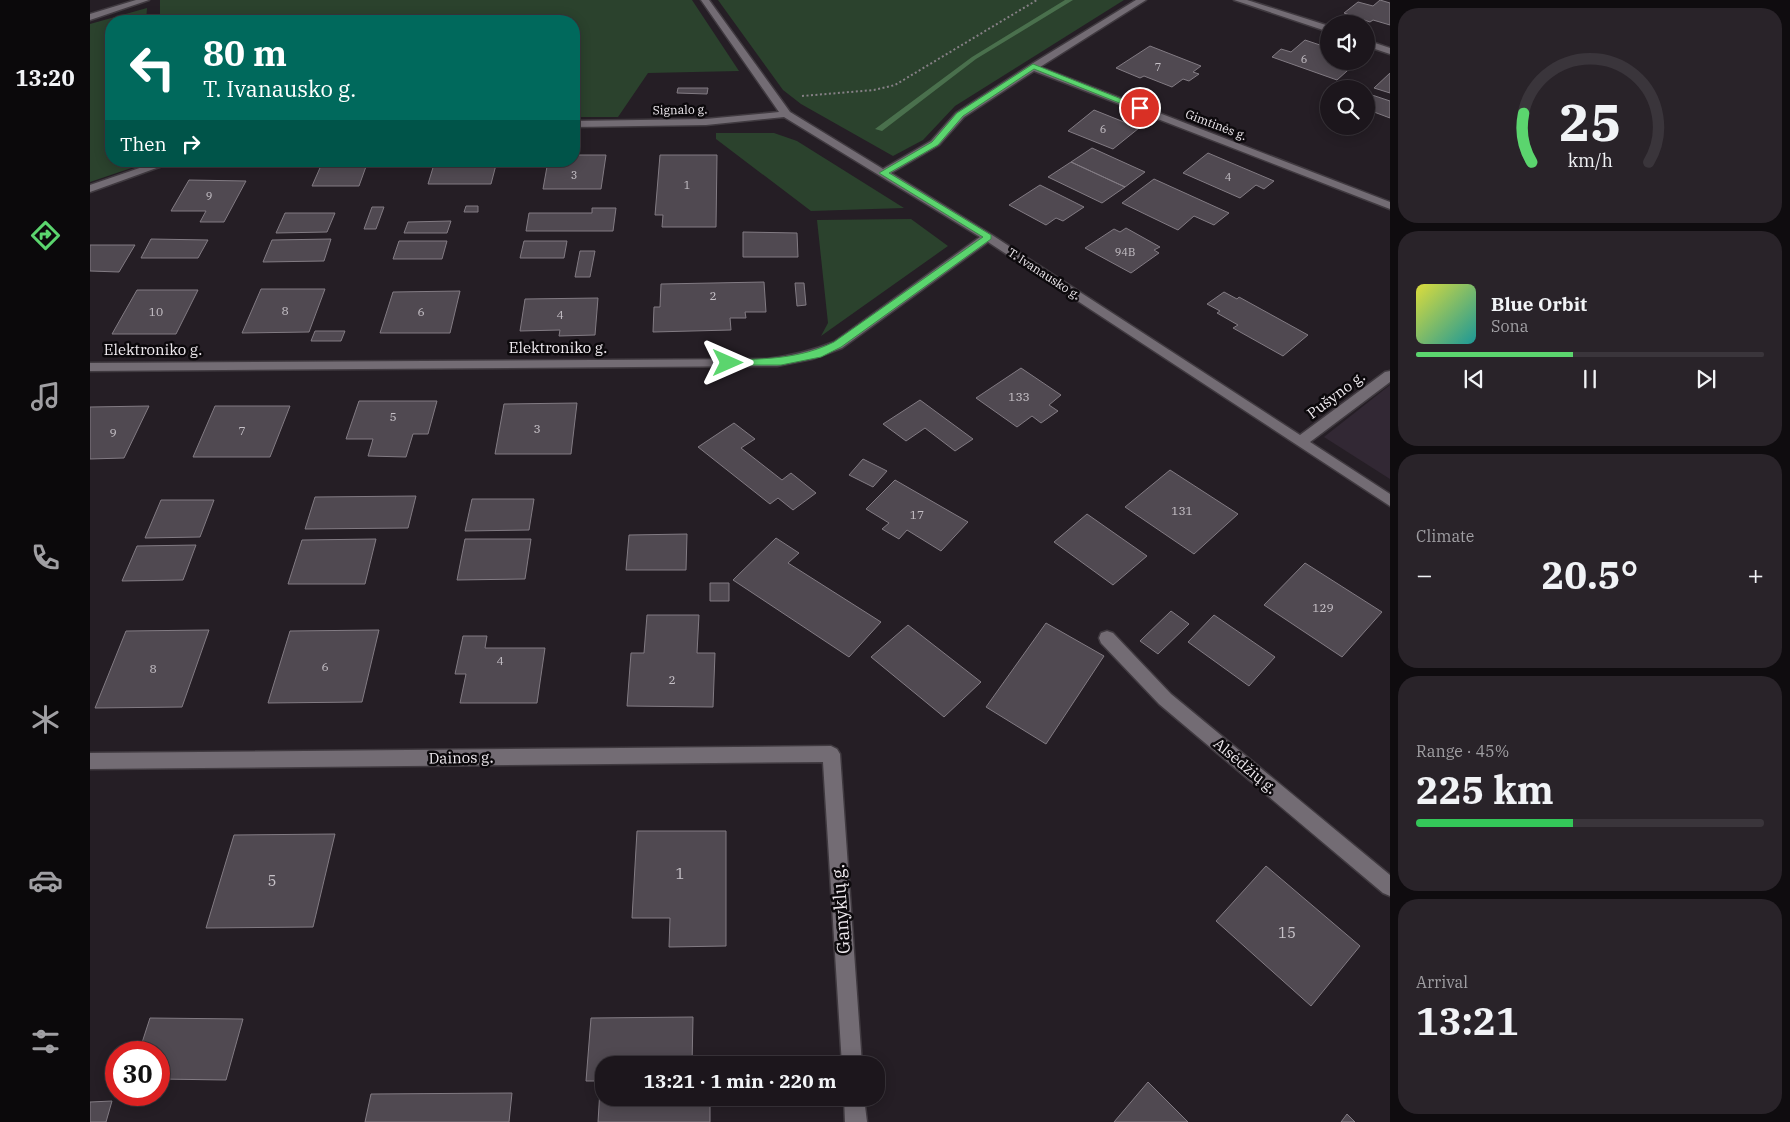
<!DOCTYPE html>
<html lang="en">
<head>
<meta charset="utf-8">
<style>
	:root { --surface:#1c161c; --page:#292329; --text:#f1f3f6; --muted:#a09fa3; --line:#3a353b; --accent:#5bd56e }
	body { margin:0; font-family:"IBM Plex Serif",serif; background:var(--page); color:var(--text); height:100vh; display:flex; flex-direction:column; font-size:19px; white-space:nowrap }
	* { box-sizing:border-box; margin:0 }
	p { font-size:16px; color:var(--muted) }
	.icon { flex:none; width:28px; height:28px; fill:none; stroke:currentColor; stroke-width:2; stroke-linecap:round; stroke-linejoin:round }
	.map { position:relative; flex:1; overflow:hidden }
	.details { display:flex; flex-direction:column; gap:8px; padding:8px; background:#0f0c0f; width:400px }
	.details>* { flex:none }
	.top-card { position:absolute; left:15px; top:15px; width:475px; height:152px; border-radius:20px; box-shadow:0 2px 12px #0003,0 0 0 1px var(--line); background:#00695c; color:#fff; overflow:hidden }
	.buttons { position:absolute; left:1230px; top:15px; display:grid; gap:10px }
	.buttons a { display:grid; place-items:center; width:55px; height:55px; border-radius:50%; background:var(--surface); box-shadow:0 2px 12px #0003,0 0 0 1px var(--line); font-size:25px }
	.speed { position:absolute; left:15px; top:1041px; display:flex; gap:10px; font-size:25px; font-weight:700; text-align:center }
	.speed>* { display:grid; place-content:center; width:65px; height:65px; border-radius:50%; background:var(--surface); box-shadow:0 2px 12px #0003,0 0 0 1px var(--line); line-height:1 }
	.speed .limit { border:8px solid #d22; background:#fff; color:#111 }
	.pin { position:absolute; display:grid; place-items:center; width:42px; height:42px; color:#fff; margin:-21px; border:2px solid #fff; border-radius:50%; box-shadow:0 1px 5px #0007 }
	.me { position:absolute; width:55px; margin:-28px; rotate:90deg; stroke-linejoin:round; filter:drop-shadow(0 0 4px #0008) }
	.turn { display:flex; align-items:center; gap:18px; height:105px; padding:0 15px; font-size:22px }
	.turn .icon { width:65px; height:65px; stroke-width:2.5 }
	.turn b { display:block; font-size:35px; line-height:42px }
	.then { display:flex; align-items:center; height:48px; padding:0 15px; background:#0003; gap:10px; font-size:19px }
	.big { font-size:38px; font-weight:800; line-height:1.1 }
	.details .widget { flex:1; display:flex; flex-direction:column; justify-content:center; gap:8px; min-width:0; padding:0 18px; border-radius:20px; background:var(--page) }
	.details .dial { align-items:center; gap:0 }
	.dial svg { height:130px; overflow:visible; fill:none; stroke:var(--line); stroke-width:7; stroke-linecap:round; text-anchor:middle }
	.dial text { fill:var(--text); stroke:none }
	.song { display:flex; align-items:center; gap:15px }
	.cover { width:60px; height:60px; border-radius:8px; background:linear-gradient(135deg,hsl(60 70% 55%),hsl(180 70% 35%)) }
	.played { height:5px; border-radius:2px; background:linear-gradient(90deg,var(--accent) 45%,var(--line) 45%) }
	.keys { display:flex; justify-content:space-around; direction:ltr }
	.heat { display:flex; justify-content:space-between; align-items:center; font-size:28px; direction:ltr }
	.charge { height:8px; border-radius:4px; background:linear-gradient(90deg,#34c759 45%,var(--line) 0) }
	.trip { position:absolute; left:505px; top:1056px; width:290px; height:50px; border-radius:20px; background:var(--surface); box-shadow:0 2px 12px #0003,0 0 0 1px var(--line); font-weight:800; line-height:50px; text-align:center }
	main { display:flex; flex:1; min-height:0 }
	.tab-bar { display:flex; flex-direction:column; width:90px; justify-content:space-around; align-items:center; background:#0b090b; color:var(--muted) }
	.tab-bar .icon { width:35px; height:35px }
	.tab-bar .active { color:var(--accent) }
	.tab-bar b { font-size:22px; color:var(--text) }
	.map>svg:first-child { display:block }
	.built { fill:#322834 }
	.green { fill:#2b422d }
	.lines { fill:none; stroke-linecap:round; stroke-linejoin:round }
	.stream { fill:#4a704d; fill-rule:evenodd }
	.building { fill:#504951; stroke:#827b83 }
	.street-casing { stroke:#403a40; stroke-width:3 }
	.path { stroke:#868086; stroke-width:2; stroke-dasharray:2 2.5; stroke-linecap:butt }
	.street { fill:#736c74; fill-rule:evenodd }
	.route { fill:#5bd56e; stroke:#3b8a48 }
	.labels { text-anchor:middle; stroke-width:5; stroke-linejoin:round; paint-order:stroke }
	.far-number-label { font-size:11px; fill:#c7c2c8 }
	.far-street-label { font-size:12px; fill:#efeaef; stroke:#0c090c }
	.number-label { font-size:12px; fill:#c7c2c8 }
	.street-label { font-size:15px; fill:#efeaef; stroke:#0c090c }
	.near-number-label { font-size:15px; fill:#c7c2c8 }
	.near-street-label { font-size:18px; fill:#efeaef; stroke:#0c090c }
</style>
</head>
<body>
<main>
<nav class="tab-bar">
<b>13:20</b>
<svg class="icon active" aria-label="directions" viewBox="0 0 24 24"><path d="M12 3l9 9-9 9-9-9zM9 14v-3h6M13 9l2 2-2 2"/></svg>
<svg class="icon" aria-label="music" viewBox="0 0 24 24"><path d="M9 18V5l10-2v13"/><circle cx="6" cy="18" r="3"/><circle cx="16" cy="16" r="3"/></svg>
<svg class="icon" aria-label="phone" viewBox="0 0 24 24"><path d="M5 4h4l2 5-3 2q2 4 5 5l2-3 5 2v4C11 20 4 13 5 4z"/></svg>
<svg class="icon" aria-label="climate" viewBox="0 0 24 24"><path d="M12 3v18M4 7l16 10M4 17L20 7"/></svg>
<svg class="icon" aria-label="car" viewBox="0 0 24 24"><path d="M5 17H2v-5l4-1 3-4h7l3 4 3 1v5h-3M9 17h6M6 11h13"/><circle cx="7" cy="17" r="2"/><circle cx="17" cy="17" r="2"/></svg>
<svg class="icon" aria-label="filters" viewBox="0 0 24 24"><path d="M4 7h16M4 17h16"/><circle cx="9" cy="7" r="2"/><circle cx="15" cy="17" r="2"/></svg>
</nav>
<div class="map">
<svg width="1300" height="1122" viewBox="0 0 1300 1122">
	<rect width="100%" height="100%" fill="#251e25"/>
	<path class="built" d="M1300,385V479L1234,437Z"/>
	<path class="green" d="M70,0H602L649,71L558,73L528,117H484V21H70Z
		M628,0H1034L865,106L833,140L803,156L711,104L693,90Z
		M57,8L56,21H21V161H62L0,182V24Z
		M626,133H684L707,141L814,208L721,211L626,139Z
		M821,219L858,246L731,336L738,323L727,220Z"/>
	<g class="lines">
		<path class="stream" d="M975,0H983L886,59L792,131L785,129L882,57Z"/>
	</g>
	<path class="building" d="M1290,0L1300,3V25L1283,20L1280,22L1254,13L1268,2L1283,6Z
		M1215,40L1239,48V61L1266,63L1247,80L1182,57L1191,49L1201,52Z
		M1060,46L1111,66L1103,72L1109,74L1099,81L1093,79L1082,87L1054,76L1050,78L1026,68Z
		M1300,73V93L1284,88Z
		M588,88H618L617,94L587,93Z
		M1276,93L1300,101V118L1276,109Z
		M1004,110L1049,128L1023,149L978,131Z
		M1002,148L1055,172L1035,187L981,162Z
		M1118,153L1184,181L1174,189L1166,185L1150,198L1093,173Z
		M484,155H516L511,189H453L458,161H484Z
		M570,155H627L626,227H572L573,215H565Z
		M233,161H278L269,186H222Z
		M345,161H407L401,184H338Z
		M981,162L1035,187L1012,203L958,177Z
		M1064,179L1139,213L1124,225L1104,216L1088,230L1032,203Z
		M99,180L156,181L134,222H110L116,211H81Z
		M950,185L994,207L973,221L966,218L956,225L919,205Z
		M376,206H388V212H374Z
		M282,207H294L286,229H274Z
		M502,208H526L523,231H436L439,213H502Z
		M195,213H245L237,232L186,233Z
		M361,221L357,233H314L318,222Z
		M1036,228L1070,247L1064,250L1069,253L1041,273L995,248L1024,229L1030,232Z
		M653,232L707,233L708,257H653Z
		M61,239L118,240L108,258H51Z
		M241,239L234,261L173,262L182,240Z
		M309,241H357L352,259H303Z
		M434,241H477L474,258H430Z
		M0,245H45L29,272L0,271Z
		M490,251H505L500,277H485Z
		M674,282L676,312H655L656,318H640L641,330L563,332L564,307H570L571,284Z
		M705,283H714L716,305L707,306Z
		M171,289H235L219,332L152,333Z
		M47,290H108L86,334H22Z
		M370,291L360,333H290L303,292Z
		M1134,292L1147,299L1149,297L1218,335L1193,356L1143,328L1148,325L1127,313L1130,311L1117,304Z
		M508,298L505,335L469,336L470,330L430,331L435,299Z
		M225,331H255L251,341H221Z
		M931,368L971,395L959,405L968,411L951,423L942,416L927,427L886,398Z
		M830,400L883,439L865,451L835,428L816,441L793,424Z
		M269,401H347L338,434H323L316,457L278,456L283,439H256Z
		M487,403L481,454H405L414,404Z
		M59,406L34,458L0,459V407Z
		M125,406H200L180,457H103Z
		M644,423L665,439L651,448L692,480L701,473L726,493L703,510L688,498L680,504L608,447Z
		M773,459L797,471L783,487L759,475Z
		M1080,470L1148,514L1104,554L1035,507Z
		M805,480L878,522L851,551L817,530L809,539L792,529L799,523L776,509Z
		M326,496L318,528L215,529L225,497Z
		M382,499H444L439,530L375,531Z
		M71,500H124L110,537L55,538Z
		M997,514L1057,556L1023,585L964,542Z
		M597,534L596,570H536L539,535Z
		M686,538L709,553L698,563L791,622L759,657L643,580Z
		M286,539L275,584H198L212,540Z
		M375,539H441L435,579L367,580Z
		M106,545L93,580L32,581L47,546Z
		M1215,563L1292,612L1252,657L1174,605Z
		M620,583H639V601H620Z
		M1081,611L1099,624L1068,654L1050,641Z
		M557,615H609L607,653H625L623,707L537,706L541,653H554Z
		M1124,615L1185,657L1159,686L1098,642Z
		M956,623L1014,656L956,744L896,707Z
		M818,625L891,682L854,717L781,657Z
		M119,630L92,707L5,708L36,631Z
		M289,630L272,702L178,703L200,631Z
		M373,636H397L395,648H455L447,703H370L376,674H365Z
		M547,831H636V946L579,947L580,918H542Z
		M245,834L223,927L116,928L144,835Z
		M1176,866L1270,946L1221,1006L1126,921Z
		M603,1017L602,1065H514V1081H496L501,1018Z
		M60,1018L153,1019L136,1080L69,1079V1052H49Z
		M1058,1082L1098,1122H1024Z
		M510,1089H514V1098H620V1122H508Z
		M422,1093L419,1122H275L281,1094Z
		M22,1101L16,1122H0V1102Z
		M1257,1114L1265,1122H1251Z"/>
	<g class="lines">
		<g class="street-casing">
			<path id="street" d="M46,0H59L0,20V14Z
				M611,0H619L700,112L793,169L841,141L866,113L940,65L1046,0H1056L950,67L1300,202V209L944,71L874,117L849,145L801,173L902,235L1210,435L1295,372L1300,371V382L1220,442L1300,494V506L898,242L752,348L722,359L687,366L0,371V363L677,359C700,356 722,351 744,342L890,237L694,117L616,125L484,127V121L616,119L689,112Z
				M1144,0H1157L1239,26V32Z
				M1276,40L1300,48V54L1276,46Z
				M70,161H86L0,192V185Z
				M1017,631L1023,633L1081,694L1300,875V896L1293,893L1069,704L1011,643L1009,638L1011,633Z
				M741,746L747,749L750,754L772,1065H752L733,762L0,769V753Z
				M754,1098H774L777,1122H755Z"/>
		</g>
		<path class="path" d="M712,96L784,90L805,85L947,0"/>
		<use href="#street" class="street"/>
	</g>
	<path class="route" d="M943,64L1054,108L1047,110L944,69L873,116L848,145L799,173L901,235V239L751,347L731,357L691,365H634V361L638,360C675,359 710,359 744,342L893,237L789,173L842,142L867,113Z"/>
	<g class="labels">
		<g class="far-number-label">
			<text x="1214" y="63">6</text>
			<text x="1068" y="71">7</text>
			<text x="1013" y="133">6</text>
			<text x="484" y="179">3</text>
			<text x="1138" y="181">4</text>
			<text x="597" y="189">1</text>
			<text x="119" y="200">9</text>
			<text x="1035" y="256">94B</text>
		</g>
		<g class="far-street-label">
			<text transform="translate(590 110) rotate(-1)" y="4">Signalo g.</text>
			<text transform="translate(1126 125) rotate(21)" y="4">Gimtinės g.</text>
			<text transform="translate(954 274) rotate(33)" y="4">T. Ivanausko g.</text>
		</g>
		<g class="number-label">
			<text x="623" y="300">2</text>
			<text x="195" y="315">8</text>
			<text x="66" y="316">10</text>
			<text x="331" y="316">6</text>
			<text x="470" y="319">4</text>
			<text x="929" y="401">133</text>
			<text x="303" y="421">5</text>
			<text x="447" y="433">3</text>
			<text x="152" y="435">7</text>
			<text x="23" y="437">9</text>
			<text x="1092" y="515">131</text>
			<text x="827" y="519">17</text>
			<text x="1233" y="612">129</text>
			<text x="410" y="665">4</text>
			<text x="235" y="671">6</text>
			<text x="63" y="673">8</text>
			<text x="582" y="684">2</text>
		</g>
		<g class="street-label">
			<text x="468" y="353">Elektroniko g.</text>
			<text x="63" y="355">Elektroniko g.</text>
			<text transform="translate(1246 395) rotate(-37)" y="5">Pušyno g.</text>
			<text transform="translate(371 758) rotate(-1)" y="5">Dainos g.</text>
			<text transform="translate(1155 766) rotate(40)" y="5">Alsėdžių g.</text>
		</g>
		<g class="near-number-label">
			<text x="590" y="879">1</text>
			<text x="182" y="886">5</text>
			<text x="1197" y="938">15</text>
		</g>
		<g class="near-street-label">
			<text transform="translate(751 909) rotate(-94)" y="6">Ganyklų g.</text>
		</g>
	</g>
</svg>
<div class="buttons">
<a><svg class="icon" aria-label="sound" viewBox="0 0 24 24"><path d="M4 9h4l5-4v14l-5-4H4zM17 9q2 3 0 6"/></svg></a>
<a><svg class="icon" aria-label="search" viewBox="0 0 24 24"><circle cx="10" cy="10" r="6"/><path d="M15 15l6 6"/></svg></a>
</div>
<div class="speed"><div class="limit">30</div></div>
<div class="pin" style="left:1050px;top:108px;background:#d93025"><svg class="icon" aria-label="arrive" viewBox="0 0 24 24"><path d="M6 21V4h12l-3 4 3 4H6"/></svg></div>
<svg class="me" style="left:638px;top:363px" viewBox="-20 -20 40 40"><path d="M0-17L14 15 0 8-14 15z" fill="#5bd56e" stroke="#fff" stroke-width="4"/></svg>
<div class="trip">13:21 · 1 min · 220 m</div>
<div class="top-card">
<div class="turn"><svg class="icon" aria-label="left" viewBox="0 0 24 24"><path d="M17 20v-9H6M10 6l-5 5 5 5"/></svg><div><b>80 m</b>T. Ivanausko g.</div></div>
<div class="then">Then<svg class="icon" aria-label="right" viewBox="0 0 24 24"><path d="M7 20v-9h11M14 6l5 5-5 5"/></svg></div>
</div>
</div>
<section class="details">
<div class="widget dial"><svg viewBox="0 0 100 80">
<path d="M14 69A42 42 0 1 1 86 69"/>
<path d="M14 69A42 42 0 0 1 9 39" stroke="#5bd56e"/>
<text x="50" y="56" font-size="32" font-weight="700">25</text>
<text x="50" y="72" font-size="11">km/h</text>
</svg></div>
<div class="widget">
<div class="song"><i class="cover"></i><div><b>Blue Orbit</b><p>Sona</p></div></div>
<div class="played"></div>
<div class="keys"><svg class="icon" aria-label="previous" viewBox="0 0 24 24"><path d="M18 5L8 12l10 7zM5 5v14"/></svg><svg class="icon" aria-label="pause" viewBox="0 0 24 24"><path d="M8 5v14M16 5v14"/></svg><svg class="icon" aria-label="next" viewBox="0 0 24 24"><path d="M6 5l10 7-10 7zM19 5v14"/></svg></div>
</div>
<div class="widget"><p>Climate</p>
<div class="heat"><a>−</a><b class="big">20.5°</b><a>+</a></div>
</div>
<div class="widget"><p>Range · 45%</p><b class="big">225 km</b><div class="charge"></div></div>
<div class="widget"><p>Arrival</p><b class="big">13:21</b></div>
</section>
</main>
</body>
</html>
